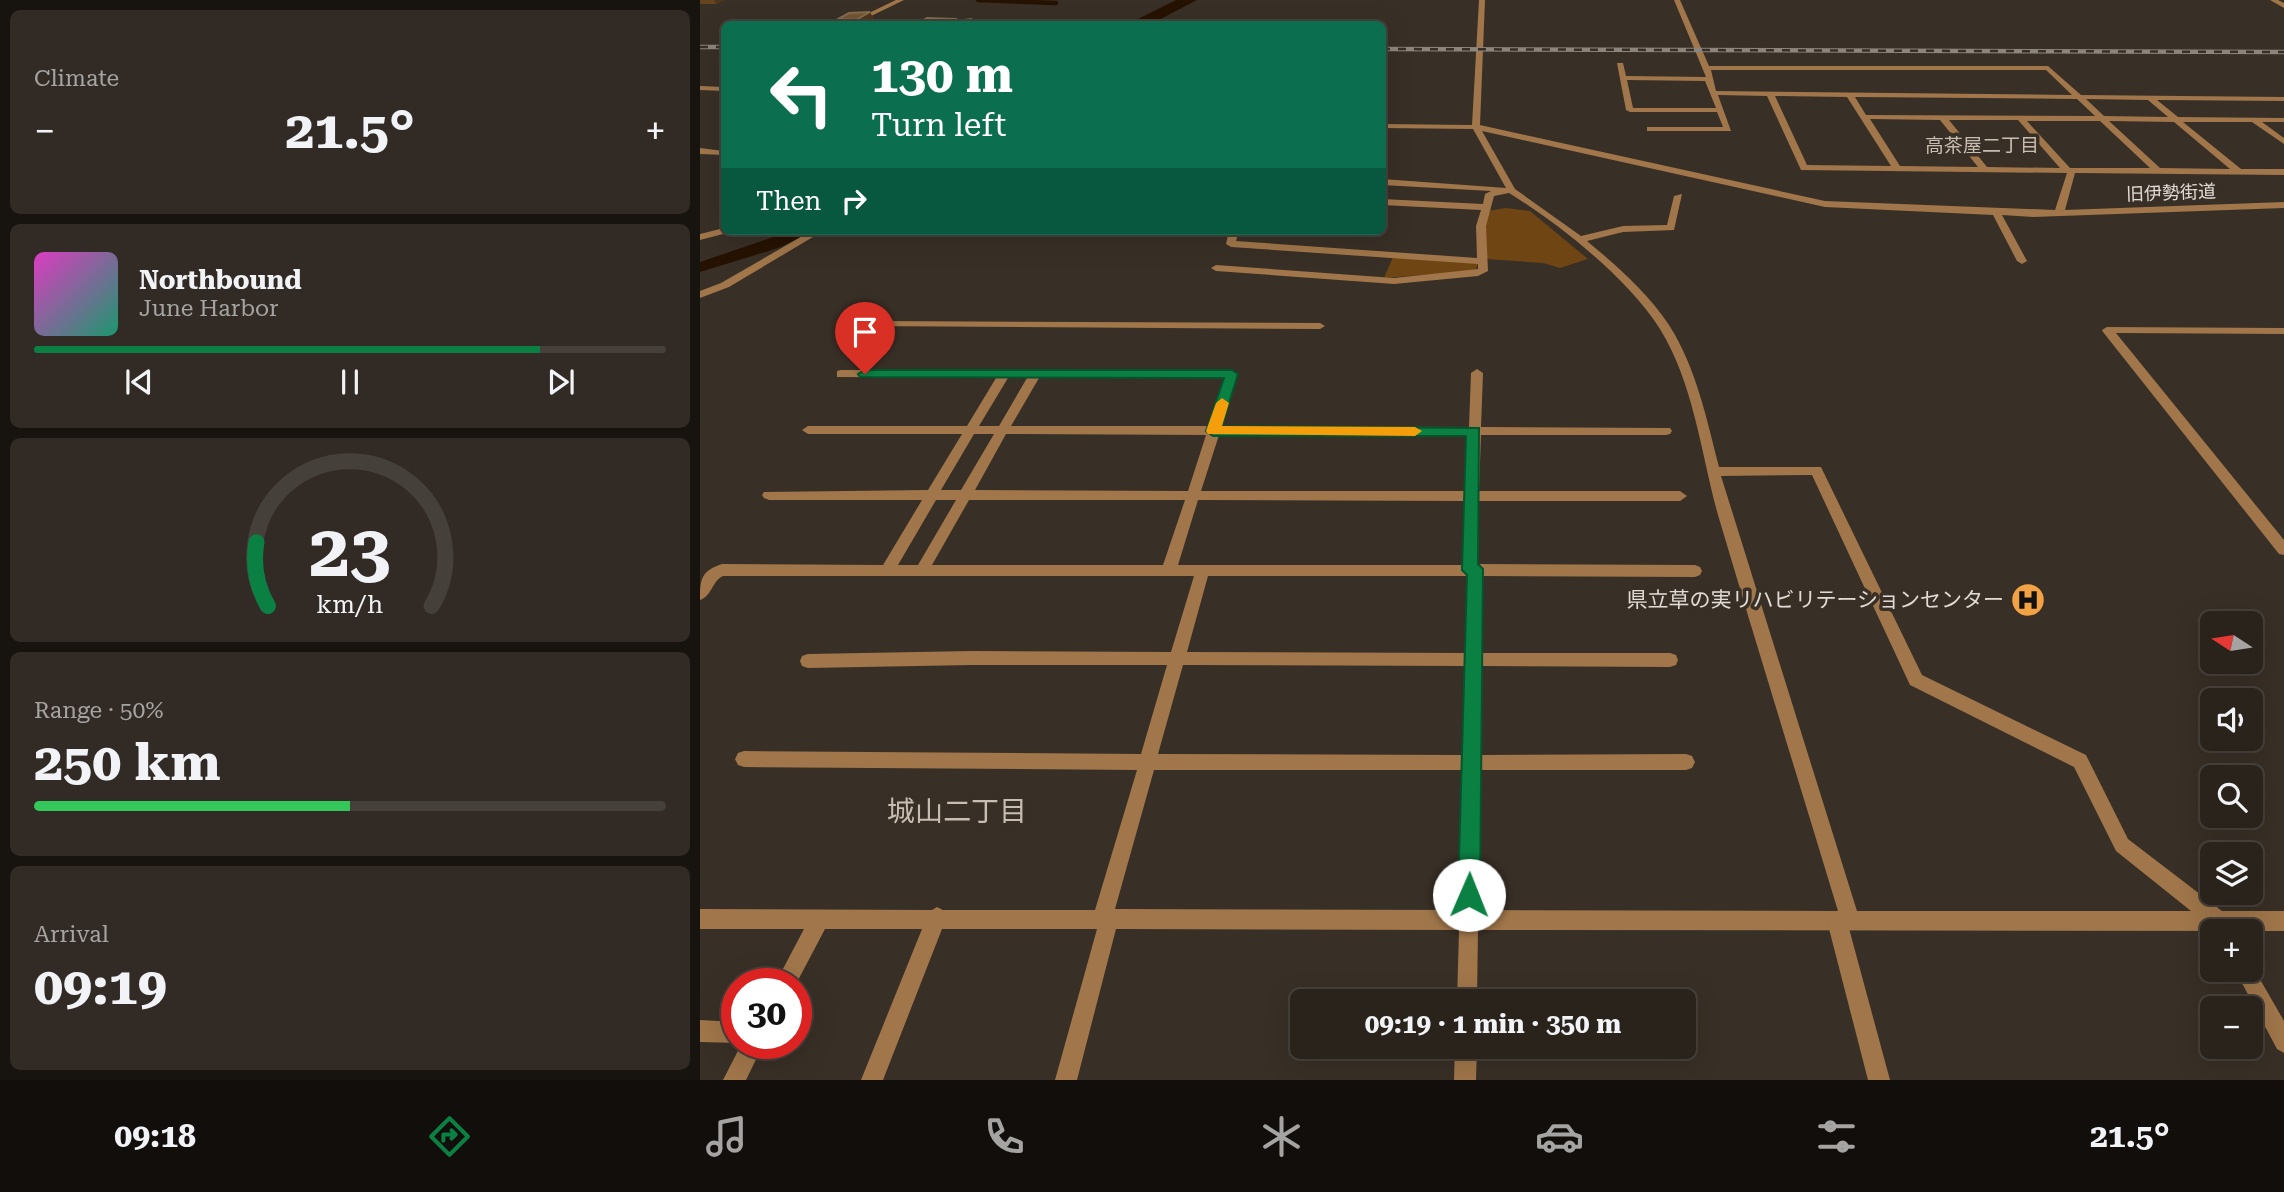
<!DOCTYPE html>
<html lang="en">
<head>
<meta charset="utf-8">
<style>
	:root { --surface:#2a231c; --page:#322b25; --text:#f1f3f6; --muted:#a5a4a3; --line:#46403b; --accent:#0b8043 }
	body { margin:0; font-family:"Roboto Serif","Noto Sans JP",serif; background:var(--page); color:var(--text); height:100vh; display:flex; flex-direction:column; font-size:26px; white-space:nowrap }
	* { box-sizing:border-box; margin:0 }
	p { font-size:23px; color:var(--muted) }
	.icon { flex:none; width:38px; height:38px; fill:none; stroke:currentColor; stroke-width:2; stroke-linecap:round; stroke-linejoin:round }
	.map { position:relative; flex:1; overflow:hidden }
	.panel { display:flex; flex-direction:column; gap:10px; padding:10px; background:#17130f; width:700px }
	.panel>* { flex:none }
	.guide { position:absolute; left:21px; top:21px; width:665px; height:214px; border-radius:10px; box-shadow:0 7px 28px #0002,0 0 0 2px var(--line); background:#0b6e4f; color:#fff; overflow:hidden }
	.needle { width:46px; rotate:282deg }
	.buttons { position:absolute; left:1500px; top:611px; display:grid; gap:14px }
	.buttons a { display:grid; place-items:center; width:63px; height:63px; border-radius:10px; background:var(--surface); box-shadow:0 7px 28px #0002,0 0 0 2px var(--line); font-size:35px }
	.speed { position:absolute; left:21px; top:968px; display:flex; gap:14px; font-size:35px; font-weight:700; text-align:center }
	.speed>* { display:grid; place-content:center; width:91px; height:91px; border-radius:50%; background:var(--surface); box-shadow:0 7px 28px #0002,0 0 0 2px var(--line); line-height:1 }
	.speed .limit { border:10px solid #d22; background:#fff; color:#111 }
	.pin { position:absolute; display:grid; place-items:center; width:60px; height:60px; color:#fff; margin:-72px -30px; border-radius:50% 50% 50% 0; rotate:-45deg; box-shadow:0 0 7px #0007 }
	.pin .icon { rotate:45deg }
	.me { position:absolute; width:77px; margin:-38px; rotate:1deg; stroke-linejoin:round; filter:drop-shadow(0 0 5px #0008) }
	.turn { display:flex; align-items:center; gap:24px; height:147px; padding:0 35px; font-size:32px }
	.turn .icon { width:91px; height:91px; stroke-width:2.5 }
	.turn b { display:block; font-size:49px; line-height:60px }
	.then { display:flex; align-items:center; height:66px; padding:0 35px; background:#0003; gap:14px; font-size:26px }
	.big { font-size:52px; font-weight:700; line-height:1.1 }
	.panel .widget { flex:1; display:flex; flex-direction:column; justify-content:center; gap:10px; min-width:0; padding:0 24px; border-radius:10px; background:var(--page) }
	.panel .dial { align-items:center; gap:0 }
	.dial svg { height:182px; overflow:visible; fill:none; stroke:var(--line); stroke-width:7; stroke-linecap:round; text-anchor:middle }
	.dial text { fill:var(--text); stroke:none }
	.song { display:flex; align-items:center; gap:21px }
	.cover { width:84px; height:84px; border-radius:10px; background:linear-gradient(135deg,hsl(310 70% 55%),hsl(160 70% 35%)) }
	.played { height:7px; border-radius:4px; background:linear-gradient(90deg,var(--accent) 80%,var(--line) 80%) }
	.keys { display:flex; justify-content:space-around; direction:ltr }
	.heat { display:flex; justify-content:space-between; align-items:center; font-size:38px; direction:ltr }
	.charge { height:10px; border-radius:5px; background:linear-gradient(90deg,#34c759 50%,var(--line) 0) }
	.trip { position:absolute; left:590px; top:989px; width:406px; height:70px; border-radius:10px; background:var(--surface); box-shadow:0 7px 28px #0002,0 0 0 2px var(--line); font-weight:700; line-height:70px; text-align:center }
	.tabs { display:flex; height:112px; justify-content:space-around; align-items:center; background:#110e0b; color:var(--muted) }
	.tabs .icon { width:49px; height:49px }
	.tabs .selected { color:var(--accent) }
	.tabs b { font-size:32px; color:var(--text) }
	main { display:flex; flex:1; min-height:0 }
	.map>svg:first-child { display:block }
	.green { fill:#6f4613 }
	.water { fill:#261200 }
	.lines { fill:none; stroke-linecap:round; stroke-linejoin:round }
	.stream { stroke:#261200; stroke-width:4.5 }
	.minor { fill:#a0764a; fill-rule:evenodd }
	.tertiary { fill:#a0764a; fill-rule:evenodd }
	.rail-casing { stroke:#8c857d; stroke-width:4.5 }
	.rail { stroke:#382f26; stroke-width:2.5; stroke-dasharray:8; stroke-linecap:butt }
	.wall { fill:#644520 }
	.shaded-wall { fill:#4d361a }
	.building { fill:#725533; stroke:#836a4c; stroke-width:2 }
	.route { fill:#0b8043; stroke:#07532c; stroke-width:2 }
	.slow { fill:#f59e0b }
	.labels { text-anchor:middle; stroke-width:7; stroke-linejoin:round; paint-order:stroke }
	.far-street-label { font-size:18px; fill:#e1dbd5; stroke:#382f26 }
	.far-neighbourhood-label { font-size:19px; fill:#c8bdb1; stroke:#382f26 }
	.poi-label { font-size:21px; fill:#e1dbd5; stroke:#382f26; text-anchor:end }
	.near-neighbourhood-label { font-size:28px; fill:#c8bdb1; stroke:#382f26 }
</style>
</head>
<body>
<main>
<section class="panel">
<div class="widget"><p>Climate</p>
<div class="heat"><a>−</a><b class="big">21.5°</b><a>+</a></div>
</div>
<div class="widget">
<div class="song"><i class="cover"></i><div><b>Northbound</b><p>June Harbor</p></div></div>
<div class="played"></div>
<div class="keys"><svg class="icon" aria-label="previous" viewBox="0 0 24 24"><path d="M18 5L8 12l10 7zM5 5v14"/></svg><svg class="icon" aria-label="pause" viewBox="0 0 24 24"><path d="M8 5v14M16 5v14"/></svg><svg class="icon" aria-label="next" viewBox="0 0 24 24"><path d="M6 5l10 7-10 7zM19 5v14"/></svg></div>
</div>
<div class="widget dial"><svg viewBox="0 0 100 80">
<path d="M14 69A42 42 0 1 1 86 69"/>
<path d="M14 69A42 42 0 0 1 9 41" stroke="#0b8043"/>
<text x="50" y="56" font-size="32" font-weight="700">23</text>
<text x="50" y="72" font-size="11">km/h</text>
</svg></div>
<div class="widget"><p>Range · 50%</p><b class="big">250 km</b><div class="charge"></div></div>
<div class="widget"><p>Arrival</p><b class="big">09:19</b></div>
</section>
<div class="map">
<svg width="1584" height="1080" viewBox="0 0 1584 1080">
	<rect width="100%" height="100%" fill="#382f26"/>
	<path class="green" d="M806,208L830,211L888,259L860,268L843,263L787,259L785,226L788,211Z
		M693,257L773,262L778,264L775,271L684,278Z"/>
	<path class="water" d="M476,0H497L451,24H428Z
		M91,231H115L78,248L0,272V262Z"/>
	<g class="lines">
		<path class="stream" d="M278,0L356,3"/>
		<path class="minor" d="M196,0H204L165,19L255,22L258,24H146Z
			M779,0H785L780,125L1125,201L1355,210L1367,173L1101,170L1067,96L1018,95L1031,131H947V127H1023L1017,112H930L926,110L917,63H923L926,76L1006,77L974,0H980L1009,66H1348L1381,95L1584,97V101L1457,100L1478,117L1584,118V122H1562L1584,138V144L1552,122H1483L1541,169H1584V175L1375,173L1365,210L1584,202V208L1333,217L1302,215L1327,261L1322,264L1317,261L1293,215L1125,207L782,131L815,189L881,236L923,226L967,225L974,196L982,194L974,230L923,232L887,241C916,265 948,293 969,325C996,367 1007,420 1019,467H1121L1222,675L1386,755L1428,839L1522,911H1584V931L778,930L777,1001H757L759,930L416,929L377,1080H355L397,929H242L183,1080H161L222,929H125L96,984H75L104,929H0V909L232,910L237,907L243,910H395L437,770L44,767L38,765L35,759L38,753L44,751L441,754L467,665H272L108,668L102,666L100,661L102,656L108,654L272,651L471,652L494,576H23C12,581 12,596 0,600C0,579 1,571 22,564L183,565L222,500H69L64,498L62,495L64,492L228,490L262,434H108L102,430L108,426H267L296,378L137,377V371L141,370H532L538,374L521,426L769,427L771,373L777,369L783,373L781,427L970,428L972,431L970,434L966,435H781L779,491H980L987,496L980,501H779L777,564L995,565L1000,567L1002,571L1000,575L995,577L782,576L781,653H970L976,655L978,660L976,665L970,667L781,666L780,755L986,754L992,756L995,762L992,768L986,770H780L778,910L1138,911C1098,779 1057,647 1018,515C1001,454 994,384 960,329C929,279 858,223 809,193L794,196L786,226L788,271L778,276L694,284L516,271L511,268L516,265L694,278L778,269V264L531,247L526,244L529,231H539L536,241L777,258L776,226L781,210L682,205V199L783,204L785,194L791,191L682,185V179L806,188L773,129L682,128V124L772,125ZM1011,70H1346L1372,95L1016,91ZM927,80L1005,81L1016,108H933ZM1075,96L1147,97L1191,166L1107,165ZM1155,97L1377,99L1395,116L1166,115ZM1386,99L1448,100L1468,117L1404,116ZM1170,119L1240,120L1278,167L1200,166ZM1249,120H1318L1360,168L1287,167ZM1327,121H1400L1450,168H1370ZM1409,121L1474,122L1530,169L1460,168ZM308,378H327L299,426H279ZM339,378H525L509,426H311ZM274,434H294L261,490H241ZM306,434L506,435L488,491L275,490ZM519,435H769L766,491H501ZM1112,475L1210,685L1374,767L1416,851L1491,911H1157L1021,476ZM236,500H256L218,565H198ZM269,500H485L463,565H232ZM498,500L766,501L763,565H478ZM508,576H768L766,653L487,652ZM483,665L765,666L763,755L458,754ZM454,770H763L759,910L415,909Z
			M1570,0H1578L1584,3V8Z
			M0,86L24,87V91L0,90Z
			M0,148L24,151V155L0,154Z
			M24,228V231H29L27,233L0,240V234Z
			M111,231H123L29,287L0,298V291L21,283Z
			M172,321L620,323L625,326L620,329L168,326V322Z
			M1407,327L1584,328V334L1416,333L1584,540V555L1579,554L1403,332L1402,330Z
			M1550,962L1584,1021V1053L1577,1049L1535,970H1550Z
			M0,1020L37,1022L38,1043L0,1042Z
			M42,1043H64L46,1080H23Z
			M755,1046H777L776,1080H754Z"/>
		<path class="tertiary" d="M1137,911L1144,914L1147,921L1190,1080H1168L1127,921L1130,914Z"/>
		<g class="rail-casing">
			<path id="rail" d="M0,47H24
				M682,49L1584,52"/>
		</g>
		<use href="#rail" class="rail"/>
	</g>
	<path class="wall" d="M0,0H25L16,4H0Z
		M170,12L176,24H140L138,19Z"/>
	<path class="shaded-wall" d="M14,0H25L16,4Z
		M170,12L176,24H158L156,20Z
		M272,19L274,24H265Z"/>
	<path class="building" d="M170,12L156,20L138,19L149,13Z
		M227,18L257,19L252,21H256L272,19L265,24H217Z
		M154,21H175L170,24H148Z
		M195,21H215L209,24H189Z"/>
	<path class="route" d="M165,370H532L538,374L522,426L779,428L778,564L783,569L780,895L776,902L769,906L761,902L758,895L767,575L762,570L766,436H513L506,431L524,378L160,377L158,374Z"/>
	<path class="slow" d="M522,398L529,403L522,426L715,427L722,431L715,436L508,434L506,431L516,403Z"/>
	<defs>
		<g id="hospital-disc" transform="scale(1.75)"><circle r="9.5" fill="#f4a344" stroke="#382f26"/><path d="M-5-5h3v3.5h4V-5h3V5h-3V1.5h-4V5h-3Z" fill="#111"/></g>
	</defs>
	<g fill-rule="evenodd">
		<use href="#hospital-disc" x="1328" y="600"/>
	</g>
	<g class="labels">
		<g class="far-street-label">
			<text transform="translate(1471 193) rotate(-2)" y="6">旧伊勢街道</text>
		</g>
		<g class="far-neighbourhood-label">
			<text x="1282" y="152">高茶屋二丁目</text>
		</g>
		<g class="poi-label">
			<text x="1304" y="607">県立草の実リハビリテーションセンター</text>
		</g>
		<g class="near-neighbourhood-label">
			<text x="257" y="821">城山二丁目</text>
		</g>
	</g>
</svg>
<div class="buttons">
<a><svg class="needle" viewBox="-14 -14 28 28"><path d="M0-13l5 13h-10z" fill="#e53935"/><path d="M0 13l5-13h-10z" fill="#a5a4a3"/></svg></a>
<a><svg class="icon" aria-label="sound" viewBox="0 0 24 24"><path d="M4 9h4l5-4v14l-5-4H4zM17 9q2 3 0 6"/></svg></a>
<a><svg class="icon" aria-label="search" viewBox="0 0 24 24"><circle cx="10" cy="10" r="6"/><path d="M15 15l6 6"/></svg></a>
<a><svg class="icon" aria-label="layers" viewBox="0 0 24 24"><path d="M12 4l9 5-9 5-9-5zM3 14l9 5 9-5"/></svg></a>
<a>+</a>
<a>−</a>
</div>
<div class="speed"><div class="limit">30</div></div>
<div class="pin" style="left:165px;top:374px;background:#d93025"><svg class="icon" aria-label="arrive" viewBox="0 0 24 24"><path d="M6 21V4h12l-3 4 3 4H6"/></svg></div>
<svg class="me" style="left:769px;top:895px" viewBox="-20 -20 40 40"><circle r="19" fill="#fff"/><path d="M0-13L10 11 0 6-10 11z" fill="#0b8043"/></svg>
<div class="trip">09:19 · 1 min · 350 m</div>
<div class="guide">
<div class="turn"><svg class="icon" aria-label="left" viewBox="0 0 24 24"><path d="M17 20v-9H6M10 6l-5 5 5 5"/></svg><div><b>130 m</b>Turn left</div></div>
<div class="then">Then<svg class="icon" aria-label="right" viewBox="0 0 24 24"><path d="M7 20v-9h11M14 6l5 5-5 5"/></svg></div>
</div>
</div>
</main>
<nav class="tabs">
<b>09:18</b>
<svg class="icon selected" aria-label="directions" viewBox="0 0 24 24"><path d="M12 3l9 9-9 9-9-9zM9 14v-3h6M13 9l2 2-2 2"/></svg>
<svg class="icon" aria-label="music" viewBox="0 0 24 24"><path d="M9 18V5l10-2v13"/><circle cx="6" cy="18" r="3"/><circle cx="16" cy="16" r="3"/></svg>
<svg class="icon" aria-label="phone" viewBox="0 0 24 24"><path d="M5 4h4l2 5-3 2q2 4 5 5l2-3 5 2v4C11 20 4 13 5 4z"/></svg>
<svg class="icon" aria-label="climate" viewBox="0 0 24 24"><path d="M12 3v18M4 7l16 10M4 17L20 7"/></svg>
<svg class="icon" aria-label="car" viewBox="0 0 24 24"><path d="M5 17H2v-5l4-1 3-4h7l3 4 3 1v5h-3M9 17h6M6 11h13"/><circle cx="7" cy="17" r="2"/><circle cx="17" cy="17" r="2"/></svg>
<svg class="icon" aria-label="filters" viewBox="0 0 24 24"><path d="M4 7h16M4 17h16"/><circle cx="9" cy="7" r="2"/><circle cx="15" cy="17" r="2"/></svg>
<b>21.5°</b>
</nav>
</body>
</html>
